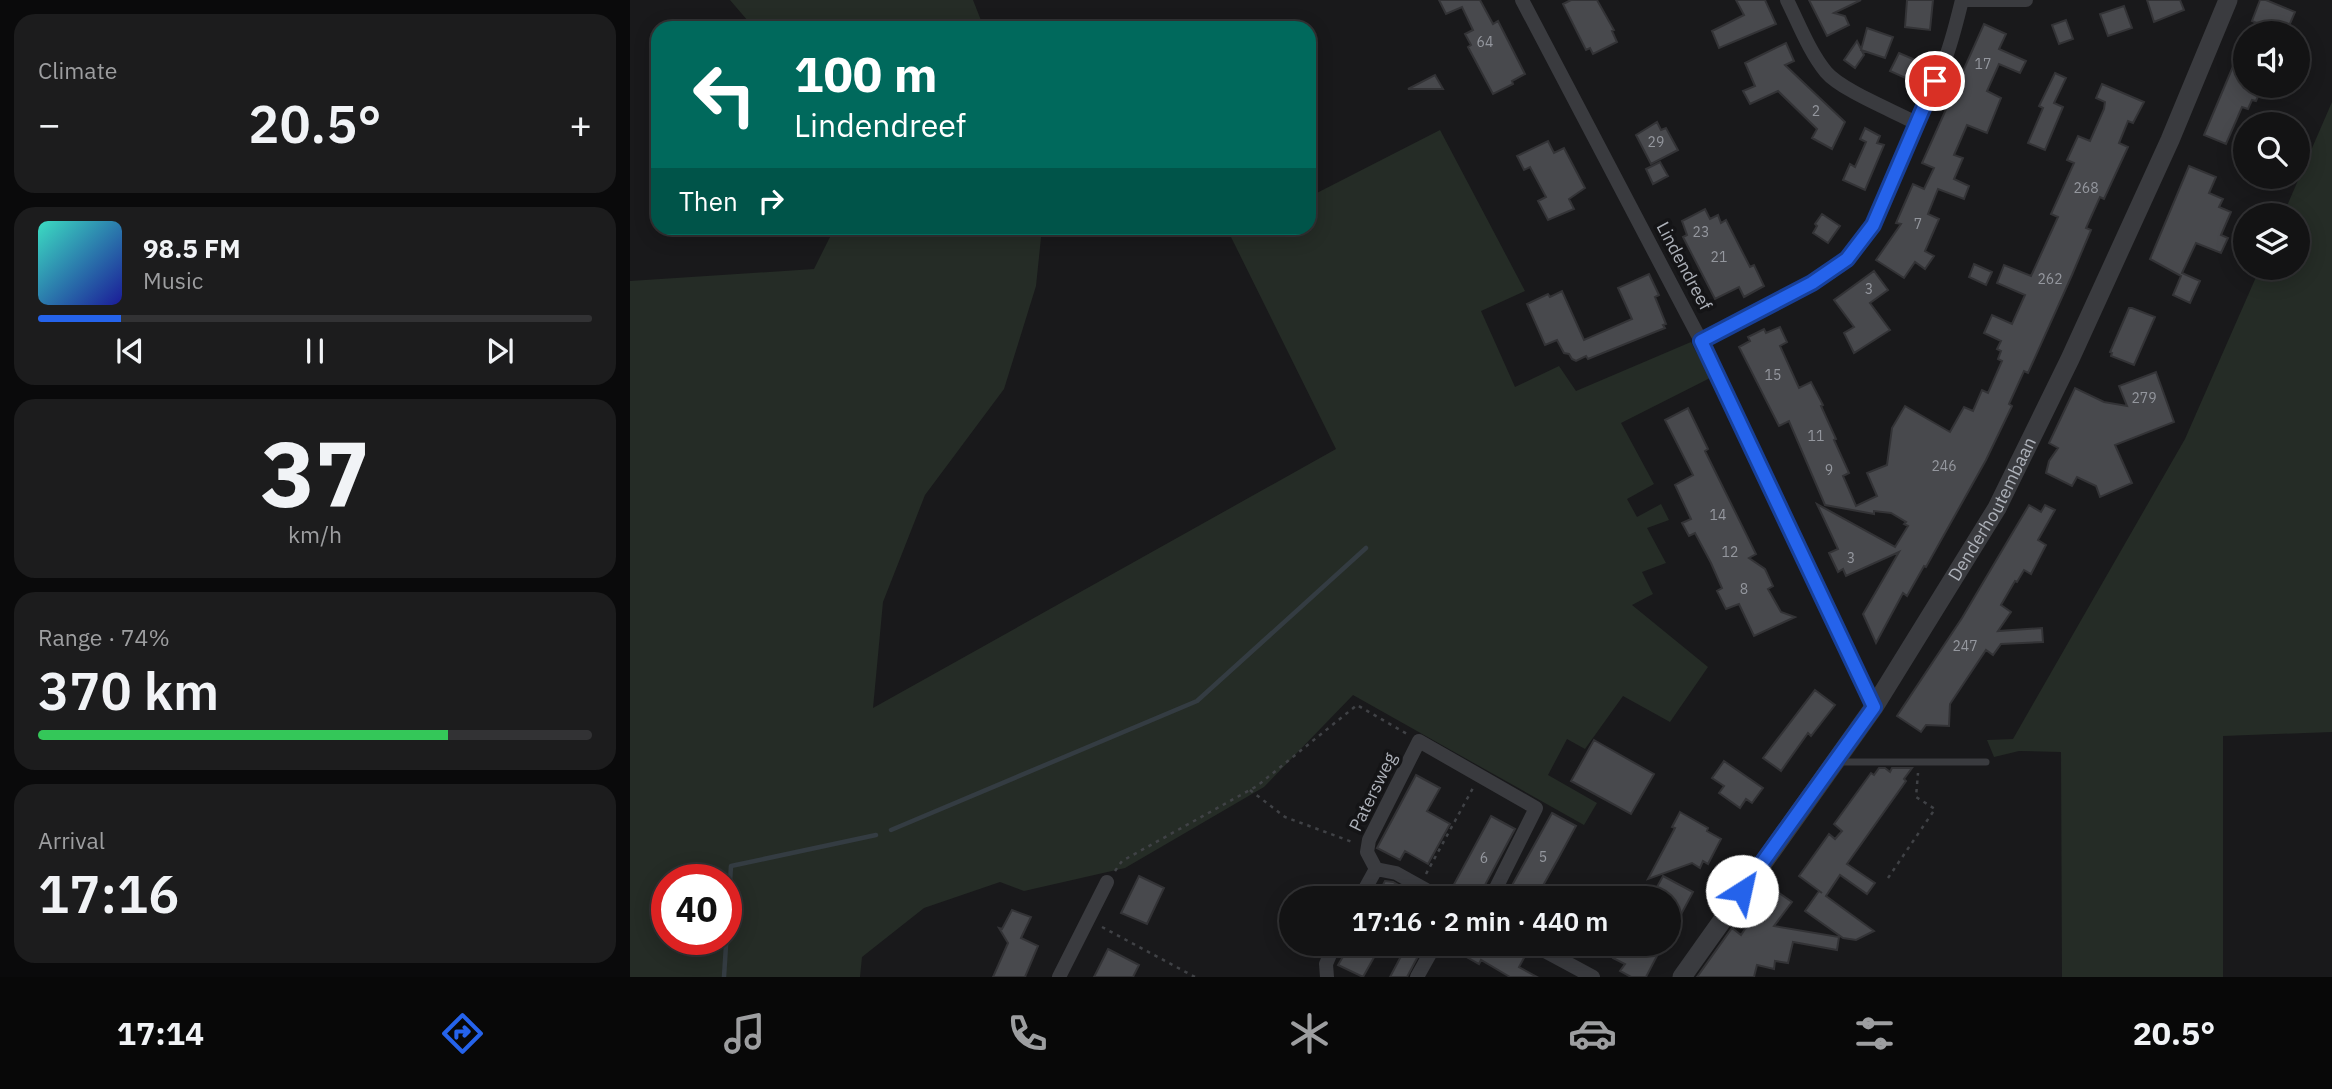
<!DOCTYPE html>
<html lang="en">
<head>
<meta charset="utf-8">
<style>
	:root { --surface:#131314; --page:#1c1c1d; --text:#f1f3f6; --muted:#9d9ea0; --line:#323234; --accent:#2563eb }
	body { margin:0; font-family:"IBM Plex Sans",sans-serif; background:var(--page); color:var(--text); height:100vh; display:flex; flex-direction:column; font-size:26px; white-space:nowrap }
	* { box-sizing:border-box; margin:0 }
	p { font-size:23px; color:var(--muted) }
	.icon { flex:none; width:38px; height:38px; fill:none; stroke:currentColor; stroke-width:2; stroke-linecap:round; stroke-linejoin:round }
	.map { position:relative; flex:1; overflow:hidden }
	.side { display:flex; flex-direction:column; gap:14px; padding:14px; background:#0a0a0b; width:630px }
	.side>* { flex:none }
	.banner { position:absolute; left:21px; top:21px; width:665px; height:214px; border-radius:21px; box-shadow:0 4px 18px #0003,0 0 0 2px var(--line); background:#00695c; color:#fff; overflow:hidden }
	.buttons { position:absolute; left:1603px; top:21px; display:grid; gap:14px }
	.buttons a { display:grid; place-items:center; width:77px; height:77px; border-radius:50%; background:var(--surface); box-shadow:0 4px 18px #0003,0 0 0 2px var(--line); font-size:35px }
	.speed { position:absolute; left:21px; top:864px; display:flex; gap:14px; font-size:35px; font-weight:700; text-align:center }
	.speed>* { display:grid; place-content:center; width:91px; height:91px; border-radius:50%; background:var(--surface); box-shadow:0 4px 18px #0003,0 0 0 2px var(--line); line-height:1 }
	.speed .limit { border:10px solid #d22; background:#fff; color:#111 }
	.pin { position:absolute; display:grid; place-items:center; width:60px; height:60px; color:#fff; margin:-30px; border:4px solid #fff; border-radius:50%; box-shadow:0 2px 7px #0007 }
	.me { position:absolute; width:77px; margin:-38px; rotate:35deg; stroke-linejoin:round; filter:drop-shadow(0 0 5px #0008) }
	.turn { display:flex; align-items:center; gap:24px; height:147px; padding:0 28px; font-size:32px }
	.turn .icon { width:91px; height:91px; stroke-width:2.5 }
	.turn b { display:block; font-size:49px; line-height:60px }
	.then { display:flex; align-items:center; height:66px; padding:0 28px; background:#0003; gap:14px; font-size:26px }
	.big { font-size:52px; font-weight:600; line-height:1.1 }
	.side .widget { flex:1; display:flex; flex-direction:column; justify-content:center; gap:10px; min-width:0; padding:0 24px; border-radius:21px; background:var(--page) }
	.side .dial { align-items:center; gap:0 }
	.dial b { font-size:91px; line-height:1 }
	.song { display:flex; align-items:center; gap:21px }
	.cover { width:84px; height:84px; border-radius:10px; background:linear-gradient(135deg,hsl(170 70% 55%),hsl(240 70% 35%)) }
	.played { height:7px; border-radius:4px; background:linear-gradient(90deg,var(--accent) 15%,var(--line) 15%) }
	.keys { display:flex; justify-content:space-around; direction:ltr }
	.heat { display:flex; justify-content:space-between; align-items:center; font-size:38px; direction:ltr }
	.charge { height:10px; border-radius:5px; background:linear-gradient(90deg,#34c759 74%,var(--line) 0) }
	.trip { position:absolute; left:649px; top:886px; width:402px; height:70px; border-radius:35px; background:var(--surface); box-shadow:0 4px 18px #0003,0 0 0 2px var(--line); font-weight:600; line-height:70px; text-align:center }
	.dock { display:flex; height:112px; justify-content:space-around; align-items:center; background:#080808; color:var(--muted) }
	.dock .icon { width:49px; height:49px }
	.dock .current { color:var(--accent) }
	.dock b { font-size:32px; color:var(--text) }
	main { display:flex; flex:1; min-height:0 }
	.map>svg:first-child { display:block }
	.green { fill:#252c26; fill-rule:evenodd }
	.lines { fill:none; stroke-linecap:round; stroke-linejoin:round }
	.stream { stroke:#343c42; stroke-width:4.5 }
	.building { fill:#48494d; stroke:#333336; stroke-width:2 }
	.path { stroke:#404246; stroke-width:2.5; stroke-dasharray:3.5 5; stroke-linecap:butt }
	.service { stroke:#3a3b3f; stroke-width:7 }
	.minor { stroke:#3a3b3f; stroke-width:14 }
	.tertiary { stroke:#3a3b3f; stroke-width:19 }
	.route-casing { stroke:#184099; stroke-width:18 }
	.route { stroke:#2563eb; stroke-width:12 }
	.labels { text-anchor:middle; stroke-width:7; stroke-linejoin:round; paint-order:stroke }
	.number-label { font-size:14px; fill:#94979e }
	.street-label { font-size:18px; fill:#adb1b9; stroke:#141416 }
</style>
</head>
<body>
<main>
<section class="side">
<div class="widget"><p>Climate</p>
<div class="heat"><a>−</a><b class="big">20.5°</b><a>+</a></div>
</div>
<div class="widget">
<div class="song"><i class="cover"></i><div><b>98.5 FM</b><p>Music</p></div></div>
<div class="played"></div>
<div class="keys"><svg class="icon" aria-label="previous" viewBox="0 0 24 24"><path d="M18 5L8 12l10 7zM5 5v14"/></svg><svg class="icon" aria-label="pause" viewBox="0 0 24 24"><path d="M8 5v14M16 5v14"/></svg><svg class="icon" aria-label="next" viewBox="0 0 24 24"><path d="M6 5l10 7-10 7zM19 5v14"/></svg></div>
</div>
<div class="widget dial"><b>37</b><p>km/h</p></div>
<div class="widget"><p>Range · 74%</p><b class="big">370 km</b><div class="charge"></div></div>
<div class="widget"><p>Arrival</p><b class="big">17:16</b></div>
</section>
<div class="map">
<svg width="1702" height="977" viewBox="0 0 1702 977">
	<rect width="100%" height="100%" fill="#19191b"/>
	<path class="green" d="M100,0H343L354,28H124Z
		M1702,102V732L1593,736V977H1432L1431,752L1389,751L1364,757L1357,740L1383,739L1555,439L1630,268H1668V215H1653Z
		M810,130L895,291L851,311L885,387L929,366L946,391L1061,342L1080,378L991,423L1024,484L997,499L1007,517L1031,504L1039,520L1017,528L1036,563L1012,572L1023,594L1002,605L1078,667L1040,722L993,696L955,749L937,739L918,775L967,803L954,825L723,695L634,787L495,868L394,891L370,882L294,908L232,957L230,977H0V281L184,269L200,237L202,228H412L406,286L374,389L295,495L253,602L243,708L706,449L601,237L619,228H679V197ZM96,880V940H37V880Z"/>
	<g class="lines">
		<path class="stream" d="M261,830L567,701L736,548
			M94,977L101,866L246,835"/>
	</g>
	<path class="building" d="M809,0H850L863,24L868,21L895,74L882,81L883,84L863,94L838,47L841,45L835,34L843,30L832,7L816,14Z
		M941,0H967L984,30L982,31L987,42L963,54L960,48L956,50L933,4Z
		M1106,0H1135L1146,24L1089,48L1082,31L1114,15Z
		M1179,0H1231L1204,13L1215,16L1219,25L1197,36Z
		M1277,0H1303L1300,30L1275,27Z
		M1517,0H1550L1554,10L1524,22Z
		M1630,0H1636L1665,12L1656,33H1649L1622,21Z
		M1494,6L1502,28L1478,36L1470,14Z
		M1436,20L1443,39L1429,44L1422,25Z
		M1354,24L1376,34L1369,49L1396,61L1390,73L1369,64L1357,91L1371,98L1357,133L1337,125L1324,155L1333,158L1324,179L1339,186L1334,199L1308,189L1298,214L1309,219L1295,251L1304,256L1295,269L1285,262L1274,278L1246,260L1271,224L1266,223L1283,184L1294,189L1304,168L1292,163Z
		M1237,28L1263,37L1255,58L1231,50Z
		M1615,38V86L1631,89L1626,101L1622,100L1618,109L1612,107L1596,144L1574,135Z
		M1227,41L1234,55L1225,68L1214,60Z
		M1156,43L1164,61L1155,65L1215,122L1202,149L1182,138L1187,129L1148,91L1120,104L1113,91L1125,86L1115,63Z
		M1269,53L1290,62L1282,81L1260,71Z
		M1425,73L1436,78L1424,103L1433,107L1415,150L1398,143L1413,108L1409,106Z
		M805,75L813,89H778Z
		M1472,84L1514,102L1503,123L1498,121L1489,143L1498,147L1474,199L1470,197L1456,228L1461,230L1442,275L1398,373L1394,371L1379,404L1382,406L1356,460L1296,567L1294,566L1277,596L1273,593L1246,643L1233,614L1269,552L1216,576L1213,569L1208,572L1199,553L1208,549L1187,504L1265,547L1278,526L1274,524L1276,522L1261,513L1244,511V514L1195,505L1159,421L1149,426L1109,347L1120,341L1118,337L1134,329L1136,333L1150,327L1157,342L1150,346L1169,388L1181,382L1193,405L1191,406L1206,439L1204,440L1219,473L1213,476L1226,506L1247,496L1237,473L1257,465L1262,428L1275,406L1320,432L1334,407L1343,411L1352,390L1358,393L1372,361L1368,359L1371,351L1367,349L1371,341L1354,333L1362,315L1382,324L1395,295L1367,283L1374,265L1401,276L1428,217L1421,214L1444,163L1437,160L1448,136L1460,141L1474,109L1475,102L1466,98Z
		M1027,122L1031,130L1036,128L1048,150L1021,164L1006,135Z
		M1235,128L1250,136L1247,143L1254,145L1235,190L1213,180L1220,164L1225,167L1236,142L1230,139Z
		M918,141L924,153L934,148L955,188L939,199L944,209L918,220L908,201L916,197L900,167L894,170L887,156Z
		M1030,162L1038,176L1023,184L1016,169Z
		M1559,166L1586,177L1579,193L1593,199L1589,207L1601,212L1591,235L1598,238L1591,253L1566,243L1552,273L1570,281L1560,303L1543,295L1551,276L1520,259Z
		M1075,209L1080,219L1088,215L1091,223L1096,220L1120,267L1124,265L1134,286L1114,297L1109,287L1085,299L1053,237L1057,235L1052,221Z
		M1192,214L1210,226L1198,243L1183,233L1187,226L1185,224Z
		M1344,264L1362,272L1356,285L1339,277Z
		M1244,271L1258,290L1240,303L1260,330L1224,353L1214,333L1224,327L1204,300Z
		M1019,274L1029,295L1025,297L1036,324L1033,325L1035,328L958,359L956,356L946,361L942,359L939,354L934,353L927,340L915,345L897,304L918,294L920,297L932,291L954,340L1002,319L988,288Z
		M1499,308H1502L1525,317L1504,365L1481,356L1482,353L1480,352Z
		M1526,372L1544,422L1485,445L1502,483L1470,497L1466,486L1447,477L1442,486L1416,473L1419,461L1428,448L1419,443L1445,388L1474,402L1497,406L1489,386Z
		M1058,408L1078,449L1075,451L1126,554L1119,558L1135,569L1143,586L1138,589L1151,612L1165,617L1124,636L1109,604L1096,609L1087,591L1092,588L1081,563L1065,533L1059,536L1052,523L1061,519L1045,485L1063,475L1035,420Z
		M1399,505L1411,512L1415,505L1425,510L1408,540L1416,545L1401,574L1394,570L1387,582L1385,581L1371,605L1381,612L1368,631L1412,628L1413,642L1371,644L1363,655L1356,650L1320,704L1319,726L1296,725L1291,732L1267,716L1332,618Z
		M1185,690L1205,705L1181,736L1178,733L1151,771L1133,758Z
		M964,740L1024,774L1001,814L941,781Z
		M1094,761L1133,788L1122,803L1116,799L1110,808L1089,793L1094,786L1082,778Z
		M1249,768H1255L1260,772L1262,768H1282L1274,779L1276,781L1217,864L1245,883L1237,894L1210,875L1196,896L1244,931L1226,940L1213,938L1175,911L1189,891L1192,893L1169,876L1199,834L1205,839L1212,831L1204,824L1241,773L1244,775Z
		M786,775L810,788L797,811L820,824L798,864L775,851L770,860L747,848Z
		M1050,812L1078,828L1077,831L1091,839L1078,864L1073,861L1070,868L1062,863L1018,879L1045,828L1042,827Z
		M922,813L946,826L928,859L906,898H875Z
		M861,816L885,829L848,898H840L822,888Z
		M509,876L534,888L517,924L491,913Z
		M1033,876L1063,892L1040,935V898H1021Z
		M755,881L763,882L791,898H746Z
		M1142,888L1162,902L1144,926L1209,937L1207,950L1163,942L1158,963L1145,961L1144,969L1127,965L1124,977H1067L1102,928L1111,935Z
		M382,910L401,917L391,938L408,946L395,977H363L378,943L369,928L372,929Z
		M721,943H752L733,977L708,965Z
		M778,943H795L777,977H760Z
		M821,943H874L895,956L889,967L907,977H880L851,960L849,964L835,956L837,952Z
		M991,943H1008L1028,954L1016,977H1001L990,971L995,964L983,958Z
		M478,949L509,965L503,977H464Z"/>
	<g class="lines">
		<path class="path" d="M620,790L655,817L725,843
			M485,871L492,861L627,786L727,705L777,734
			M796,874L843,788
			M1258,878L1305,809L1286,797L1288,773
			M472,927L565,977"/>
		<path class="service" d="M1208,762H1356"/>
		<path class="minor" d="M892,0L1071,341L1244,707
			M1157,0C1169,24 1179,51 1196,72C1211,90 1264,111 1286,123
			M1332,0H1396
			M1071,341L1201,272C1248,234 1264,179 1285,125C1294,104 1306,83 1314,62C1322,42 1327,20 1332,0
			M746,869L766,873L811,898
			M730,898L746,869L737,852L739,840L789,741L906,808L861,898
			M900,943L963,977
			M429,977L477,882
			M697,977L696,964L705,943
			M787,977L806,943"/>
		<path class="tertiary" id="s1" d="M1052,977L1244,707L1367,508L1440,359L1540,140L1598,0"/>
	</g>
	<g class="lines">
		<g class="route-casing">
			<path id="route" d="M1112,891L1244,707L1071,341L1182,283L1217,259L1243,225L1305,81"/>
		</g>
		<use href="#route" class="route"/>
	</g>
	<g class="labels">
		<g class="number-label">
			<text x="855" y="47">64</text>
			<text x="1353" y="69">17</text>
			<text x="1186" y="116">2</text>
			<text x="1026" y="147">29</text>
			<text x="1456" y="193">268</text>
			<text x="1288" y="229">7</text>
			<text x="1071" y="237">23</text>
			<text x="1089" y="262">21</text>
			<text x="1420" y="284">262</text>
			<text x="1239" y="294">3</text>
			<text x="1143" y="380">15</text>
			<text x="1514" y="403">279</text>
			<text x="1186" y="441">11</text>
			<text x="1314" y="471">246</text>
			<text x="1199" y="475">9</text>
			<text x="1088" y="520">14</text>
			<text x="1100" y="557">12</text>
			<text x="1221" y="563">3</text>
			<text x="1114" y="594">8</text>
			<text x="1335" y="651">247</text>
			<text x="913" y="862">5</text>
			<text x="854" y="863">6</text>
		</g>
		<g class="street-label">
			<text transform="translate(1054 266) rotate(62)" y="6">Lindendreef</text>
			<text dy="6" stroke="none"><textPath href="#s1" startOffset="562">Denderhoutembaan</textPath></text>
			<text transform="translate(743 792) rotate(-64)" y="6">Patersweg</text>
		</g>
	</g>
</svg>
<div class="buttons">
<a><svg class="icon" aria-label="sound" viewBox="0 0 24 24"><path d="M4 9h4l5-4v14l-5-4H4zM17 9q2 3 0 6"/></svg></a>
<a><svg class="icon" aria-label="search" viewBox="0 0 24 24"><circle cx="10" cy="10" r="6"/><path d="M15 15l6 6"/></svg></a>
<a><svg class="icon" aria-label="layers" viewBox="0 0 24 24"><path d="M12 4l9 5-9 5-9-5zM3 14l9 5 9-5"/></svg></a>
</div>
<div class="speed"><div class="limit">40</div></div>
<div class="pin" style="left:1305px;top:81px;background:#d93025"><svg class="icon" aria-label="arrive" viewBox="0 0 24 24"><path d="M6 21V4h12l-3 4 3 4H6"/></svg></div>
<svg class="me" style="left:1112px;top:891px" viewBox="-20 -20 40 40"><circle r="19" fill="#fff"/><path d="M0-13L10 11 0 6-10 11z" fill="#2563eb"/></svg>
<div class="trip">17:16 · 2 min · 440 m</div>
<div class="banner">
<div class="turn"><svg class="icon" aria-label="left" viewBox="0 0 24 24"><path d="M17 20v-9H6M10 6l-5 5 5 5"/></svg><div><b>100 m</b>Lindendreef</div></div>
<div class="then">Then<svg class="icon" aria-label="right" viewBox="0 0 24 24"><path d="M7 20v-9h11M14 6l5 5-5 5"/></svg></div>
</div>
</div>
</main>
<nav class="dock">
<b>17:14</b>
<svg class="icon current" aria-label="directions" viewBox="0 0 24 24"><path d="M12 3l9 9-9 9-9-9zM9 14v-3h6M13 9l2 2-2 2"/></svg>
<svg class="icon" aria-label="music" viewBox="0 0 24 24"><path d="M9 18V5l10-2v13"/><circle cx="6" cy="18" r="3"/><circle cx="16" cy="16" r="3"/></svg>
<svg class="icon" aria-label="phone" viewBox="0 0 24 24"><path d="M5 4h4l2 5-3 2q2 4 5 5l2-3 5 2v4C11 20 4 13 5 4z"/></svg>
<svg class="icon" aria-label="climate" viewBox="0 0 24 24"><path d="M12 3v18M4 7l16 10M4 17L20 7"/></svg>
<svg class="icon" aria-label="car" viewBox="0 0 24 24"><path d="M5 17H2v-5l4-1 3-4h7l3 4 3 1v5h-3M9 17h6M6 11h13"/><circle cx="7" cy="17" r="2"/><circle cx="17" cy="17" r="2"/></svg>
<svg class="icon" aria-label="filters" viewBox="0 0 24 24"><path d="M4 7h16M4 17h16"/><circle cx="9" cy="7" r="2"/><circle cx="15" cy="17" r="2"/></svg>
<b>20.5°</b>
</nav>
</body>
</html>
